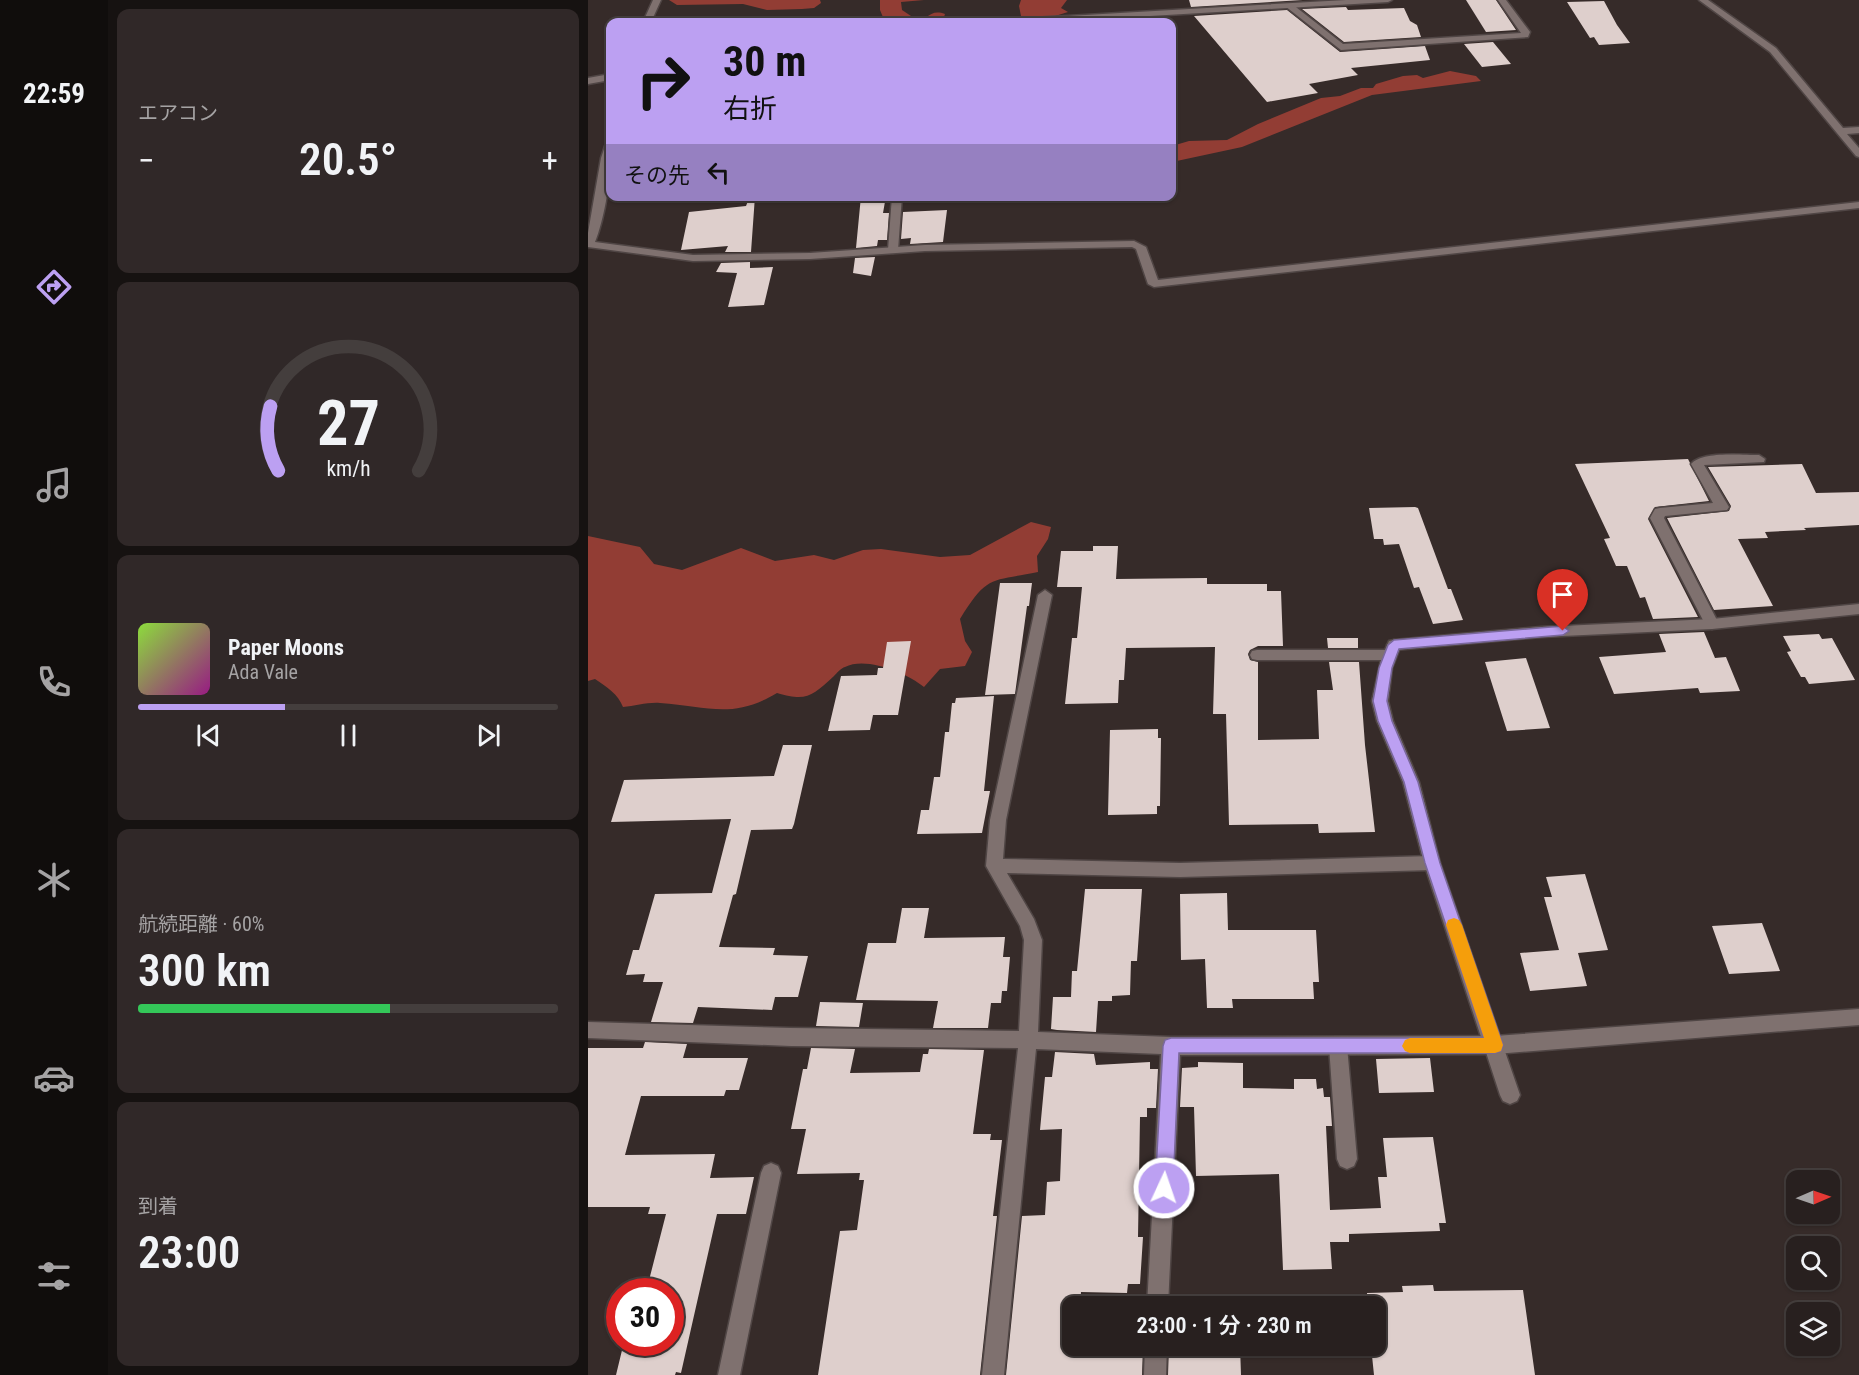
<!DOCTYPE html>
<html lang="ja">
<head>
<meta charset="utf-8">
<style>
	:root { --surface:#28201f; --page:#302828; --text:#f1f3f6; --muted:#a5a3a4; --line:#443e3d; --accent:#bca0f2 }
	body { margin:0; font-family:"Roboto Condensed","Noto Sans JP",sans-serif; background:var(--page); color:var(--text); height:100vh; display:flex; flex-direction:column; font-size:22px; white-space:nowrap }
	* { box-sizing:border-box; margin:0 }
	p { font-size:20px; color:var(--muted) }
	.icon { flex:none; width:33px; height:33px; fill:none; stroke:currentColor; stroke-width:2; stroke-linecap:round; stroke-linejoin:round }
	.map { position:relative; flex:1; overflow:hidden }
	.details { display:flex; flex-direction:column; gap:9px; padding:9px; background:#161211; width:480px }
	.details>* { flex:none }
	.guide { position:absolute; left:18px; top:18px; width:570px; height:183px; border-radius:12px; box-shadow:0 2px 4px #0004,0 0 0 2px var(--line); background:#bca0f2; color:#111; overflow:hidden }
	.needle { width:39px; rotate:88deg }
	.tools { position:absolute; left:1198px; top:1170px; display:grid; gap:12px }
	.tools a { display:grid; place-items:center; width:54px; height:54px; border-radius:12px; background:var(--surface); box-shadow:0 2px 4px #0004,0 0 0 2px var(--line); font-size:30px }
	.speed { position:absolute; left:18px; top:1278px; display:flex; gap:12px; font-size:30px; font-weight:700; text-align:center }
	.speed>* { display:grid; place-content:center; width:78px; height:78px; border-radius:50%; background:var(--surface); box-shadow:0 2px 4px #0004,0 0 0 2px var(--line); line-height:1 }
	.speed .limit { border:9px solid #d22; background:#fff; color:#111 }
	.pin { position:absolute; display:grid; place-items:center; width:51px; height:51px; color:#fff; margin:-62px -26px; border-radius:50% 50% 50% 0; rotate:-45deg; box-shadow:0 0 6px #0007 }
	.pin .icon { rotate:45deg }
	.me { position:absolute; width:66px; margin:-33px; rotate:3deg; stroke-linejoin:round; filter:drop-shadow(0 0 4px #0008) }
	.turn { display:flex; align-items:center; gap:21px; height:126px; padding:0 18px; font-size:27px }
	.turn .icon { width:78px; height:78px; stroke-width:2.5 }
	.turn b { display:block; font-size:42px; line-height:51px }
	.then { display:flex; align-items:center; height:57px; padding:0 18px; background:#0003; gap:12px; font-size:22px }
	.big { font-size:45px; font-weight:600; line-height:1.1 }
	.details .tile { flex:1; display:flex; flex-direction:column; justify-content:center; gap:9px; min-width:0; padding:0 21px; border-radius:12px; background:var(--page) }
	.details .dial { align-items:center; gap:0 }
	.dial svg { height:156px; overflow:visible; fill:none; stroke:var(--line); stroke-width:7; stroke-linecap:round; text-anchor:middle }
	.dial text { fill:var(--text); stroke:none }
	.song { display:flex; align-items:center; gap:18px }
	.cover { width:72px; height:72px; border-radius:9px; background:linear-gradient(135deg,hsl(90 70% 55%),hsl(310 70% 35%)) }
	.played { height:6px; border-radius:3px; background:linear-gradient(90deg,var(--accent) 35%,var(--line) 35%) }
	.keys { display:flex; justify-content:space-around; direction:ltr }
	.heat { display:flex; justify-content:space-between; align-items:center; font-size:33px; direction:ltr }
	.charge { height:9px; border-radius:4px; background:linear-gradient(90deg,#34c759 60%,var(--line) 0) }
	.trip { position:absolute; left:474px; top:1296px; width:324px; height:60px; border-radius:12px; background:var(--surface); box-shadow:0 2px 4px #0004,0 0 0 2px var(--line); font-weight:600; line-height:60px; text-align:center }
	main { display:flex; flex:1; min-height:0 }
	.tabs { display:flex; flex-direction:column; width:108px; justify-content:space-around; align-items:center; background:#100d0c; color:var(--muted) }
	.tabs .icon { width:42px; height:42px }
	.tabs .on { color:var(--accent) }
	.tabs b { font-size:27px; color:var(--text) }
	.map>svg:first-child { display:block }
	.forest { fill:#923d34 }
	.building { fill:#decfcc }
	.lines { fill:none; stroke-linecap:round; stroke-linejoin:round }
	.lane-casing { stroke:#504645; stroke-width:3 }
	.street-casing { stroke:#504645; stroke-width:3 }
	.secondary-casing { stroke:#504645; stroke-width:3 }
	.lane { fill:#7f716f; fill-rule:evenodd }
	.street { fill:#7f716f; fill-rule:evenodd }
	.secondary { fill:#7f716f; fill-rule:evenodd }
	.route { fill:#bca0f2; stroke:#7a689d; stroke-width:1.5 }
	.slow { fill:#f59e0b }
</style>
</head>
<body>
<main>
<nav class="tabs">
<b>22:59</b>
<svg class="icon on" aria-label="directions" viewBox="0 0 24 24"><path d="M12 3l9 9-9 9-9-9zM9 14v-3h6M13 9l2 2-2 2"/></svg>
<svg class="icon" aria-label="music" viewBox="0 0 24 24"><path d="M9 18V5l10-2v13"/><circle cx="6" cy="18" r="3"/><circle cx="16" cy="16" r="3"/></svg>
<svg class="icon" aria-label="phone" viewBox="0 0 24 24"><path d="M5 4h4l2 5-3 2q2 4 5 5l2-3 5 2v4C11 20 4 13 5 4z"/></svg>
<svg class="icon" aria-label="climate" viewBox="0 0 24 24"><path d="M12 3v18M4 7l16 10M4 17L20 7"/></svg>
<svg class="icon" aria-label="car" viewBox="0 0 24 24"><path d="M5 17H2v-5l4-1 3-4h7l3 4 3 1v5h-3M9 17h6M6 11h13"/><circle cx="7" cy="17" r="2"/><circle cx="17" cy="17" r="2"/></svg>
<svg class="icon" aria-label="filters" viewBox="0 0 24 24"><path d="M4 7h16M4 17h16"/><circle cx="9" cy="7" r="2"/><circle cx="15" cy="17" r="2"/></svg>
</nav>
<section class="details">
<div class="tile"><p>エアコン</p>
<div class="heat"><a>−</a><b class="big">20.5°</b><a>+</a></div>
</div>
<div class="tile dial"><svg viewBox="0 0 100 80">
<path d="M14 69A42 42 0 1 1 86 69"/>
<path d="M14 69A42 42 0 0 1 10 36" stroke="#bca0f2"/>
<text x="50" y="56" font-size="32" font-weight="700">27</text>
<text x="50" y="72" font-size="11">km/h</text>
</svg></div>
<div class="tile">
<div class="song"><i class="cover"></i><div><b>Paper Moons</b><p>Ada Vale</p></div></div>
<div class="played"></div>
<div class="keys"><svg class="icon" aria-label="previous" viewBox="0 0 24 24"><path d="M18 5L8 12l10 7zM5 5v14"/></svg><svg class="icon" aria-label="pause" viewBox="0 0 24 24"><path d="M8 5v14M16 5v14"/></svg><svg class="icon" aria-label="next" viewBox="0 0 24 24"><path d="M6 5l10 7-10 7zM19 5v14"/></svg></div>
</div>
<div class="tile"><p>航続距離 · 60%</p><b class="big">300 km</b><div class="charge"></div></div>
<div class="tile"><p>到着</p><b class="big">23:00</b></div>
</section>
<div class="map">
<svg width="1271" height="1375" viewBox="0 0 1271 1375">
	<rect width="100%" height="100%" fill="#362b29"/>
	<path class="forest" d="M81,0H232L233,3L226,8L214,9L179,10L155,4L89,5Z
		M292,0H336L313,2L314,10L326,18H337C344,13 348,11 357,14L356,17L346,22H297L292,10Z
		M433,0H479L473,8L480,12L464,17L433,16L431,6Z
		M862,71L888,76L893,81L784,95L654,147L584,162V146L601,141L639,140L670,124L733,98L752,96L773,88H785L788,84L815,76L829,75L835,78Z
		M443,522L463,527L460,539L449,556L450,572C402,582 400,574 372,619L377,641L384,652L377,666L352,669L336,687C319,673 278,656 257,667C253,668 249,673 246,676C224,696 219,702 189,693C144,720 119,706 72,703C60,702 47,706 35,707C30,694 19,687 7,679L0,681V536L52,547L66,564L94,570L153,548L187,561L226,555L246,560L275,550L293,549L352,557L382,555Z"/>
	<path class="building" d="M601,0H715L603,7Z
		M878,0H908L928,30L898,32Z
		M1016,1L1029,25L1042,43L1011,45L1006,37L1002,38L979,2Z
		M758,7L760,10L816,8L822,21L829,25L833,37L756,42L714,9Z
		M699,10L752,52L837,46L842,60L763,68L770,75L721,84L730,93L679,102L606,16Z
		M905,42L923,64L894,67L876,44Z
		M162,196H167L163,252H137L140,246L93,250L101,212L158,206Z
		M273,196H298L295,213H301L299,240H290L289,246L268,248Z
		M359,210L355,242L322,244L323,238L313,239L315,212Z
		M287,257L283,276L265,273L267,258Z
		M162,262V268L185,267L176,305L140,307L149,273L128,272L133,263Z
		M1100,459L1121,501L1067,507L1060,519L1110,617L1065,619L1057,597L1052,598L1039,566H1028L1016,539L1022,538L987,464Z
		M1214,464L1228,493L1271,492V525L1216,528L1218,530L1177,532L1180,538L1150,539L1185,606L1126,610L1079,518L1141,511L1143,506L1120,467Z
		M827,507L830,508L860,589H863L875,620L845,624L831,587L826,588L811,544L796,545L795,539H786L781,508Z
		M505,546H530L528,579L619,578V584H679V591H693L695,646H670L662,650L660,654L662,660L670,662V740L731,739L729,690H745L741,662H771L777,745L787,832L731,833L730,824L641,825L638,714H625L627,647L538,648L536,680H531L530,703L477,704L484,638H489L494,587H469L473,551H505Z
		M412,583H444L441,606H439L427,694L397,695Z
		M1116,632L1127,658L1138,657L1152,691L1112,693L1110,688L1026,694L1011,657L1078,652L1071,634Z
		M1231,634L1234,639L1244,638L1267,680L1221,684L1217,677H1213L1199,652L1203,651L1195,636Z
		M739,638H770V648H740Z
		M323,641L310,715H285L282,730L240,731L253,676L289,675L290,668H295L299,642Z
		M938,658L962,728L919,731L897,662Z
		M406,696L396,791H402L394,833L329,834L333,810H341L346,777H352L357,732H361L364,703H367L368,698Z
		M570,729V738H573L572,806H569V814L520,815L522,730Z
		M195,745H224L206,824L204,829L163,830L148,894L145,895L131,947L187,948L185,955L220,956L210,997H187L184,1010L110,1007L105,1023L63,1022L75,982H55L57,974L38,975L45,950H51L67,894L124,893L143,819L23,822L36,780L186,776Z
		M997,874L1020,950L990,953L999,986L942,991L932,953L971,950L956,897H964L958,877Z
		M497,889H554L549,961H543L542,995L524,996V1001H510L508,1032L469,1030L463,1029L465,997H483L484,971H489Z
		M639,893L640,930H728L731,982H725L726,999H644L645,1008H619L617,959L593,960L592,894Z
		M314,908H341L336,938L417,937L415,957H422L419,991H414L413,1003H403L400,1028H345L350,1001L268,1000L280,943H308Z
		M1174,923L1192,971L1141,974L1124,926Z
		M232,1002L275,1003L271,1027L228,1026Z
		M57,1042L99,1044L95,1058H160L151,1090H138L136,1096H53L37,1155L127,1154L122,1178L166,1177L158,1214H129L93,1373L88,1372L87,1375H28L36,1342H82V1292H58L78,1214H60L62,1207H0V1048H55Z
		M223,1048L267,1049L262,1073L332,1072L335,1054H340L341,1049L396,1050L385,1134H403L402,1140H414L405,1216H409L392,1375H230L252,1231L269,1230L276,1180H271L272,1173L209,1174L218,1129H203L215,1069H219Z
		M467,1052L506,1054L508,1065L562,1062V1069H570L568,1108H559V1117H552L550,1237H555L552,1284H540L539,1293L493,1292L492,1306H484V1346H555L554,1375H418L434,1216L457,1215L459,1182L472,1181L474,1129L452,1130L457,1077H464Z
		M842,1058L846,1092L791,1093L788,1059Z
		M610,1062L655,1063V1088L706,1089V1079H728L729,1089L735,1088L736,1097H742L744,1126H738L742,1210L793,1208L790,1177H799L795,1138L845,1137L858,1223H851L852,1231L761,1234V1242H742L744,1269L695,1270L691,1174L608,1176L606,1107H592L594,1068L610,1067Z
		M845,1285L846,1291L935,1290L947,1375H786L783,1346H788V1306H780L779,1293L815,1292L814,1286Z
		M581,1346H652L653,1375H580Z"/>
	<g class="lines">
		<g class="lane-casing">
			<path id="lane" d="M304,196H314L310,250L305,253L300,250Z
				M1171,455L1177,459L1176,462L1116,465L1141,507L1139,510L1077,516L1076,518L1131,624L1124,629L1117,624L1062,518L1067,509L1072,508L1125,503L1103,464C1114,451 1153,455 1171,455Z
				M806,640L813,645L804,668L800,701L805,721L831,782L852,863L932,1095L929,1101L922,1104L915,1101L912,1095L836,863L815,782L789,721L784,701L793,660H669L664,659L662,655L664,651L669,650H797L801,641Z
				M750,1037L757,1040L759,1046L769,1159L766,1166L759,1169L752,1166L749,1159L741,1046L743,1040Z"/>
		</g>
		<g class="street-casing">
			<path id="street" d="M65,0H73L63,22H55Z
				M910,0H918L942,32L940,37L753,50L697,6L704,4L755,44L933,33Z
				M1111,0H1120L1188,48L1255,128L1271,127V133L1259,134L1271,148V157L1268,156L1182,52Z
				M22,143C25,168 17,218 7,242L105,255L222,253L337,245L546,241L558,247L570,280L1271,202V208L566,287L560,284L548,249L544,247L337,251L222,259L105,261L0,247V233L13,158L17,146Z
				M457,590L464,595L418,820L415,859L592,863L844,856L850,858L852,863L850,868L844,870L592,877L419,873L446,919L454,940L450,1032L583,1037L907,1036L1271,1009V1025L907,1054L592,1055L580,1306H559L573,1054L448,1049L416,1375H394L430,1048L203,1046L0,1038V1022L203,1028L431,1031L436,940L432,926L398,866L402,820L450,595Z
				M1271,604V614L1124,629L953,637L806,650L799,645L806,640L953,627L1124,619Z
				M183,1163L190,1166L193,1173L152,1375H130L173,1173L176,1166Z
				M557,1346H579L578,1375H556Z"/>
		</g>
		<g class="secondary-casing">
			<path id="secondary" d="M758,0H804L800,2L461,22H422L426,19Z
				M22,74V80L0,84V78Z"/>
		</g>
		<use href="#lane" class="lane"/>
		<use href="#street" class="street"/>
		<use href="#secondary" class="secondary"/>
	</g>
	<path class="route" d="M975,626L981,631L975,635L811,649L804,668L799,701L804,721L830,782L852,863L915,1045L913,1051L907,1053H591L585,1188L582,1194L576,1197L570,1194L567,1188L575,1046L577,1040L583,1038H896L837,863L816,782L790,721L785,701L791,668L800,645L806,640Z"/>
	<path class="slow" d="M866,918L871,920L874,925L915,1045L913,1051L907,1053H822L817,1051L814,1046L817,1040L822,1038H896L858,925L860,920Z"/>
</svg>
<div class="tools">
<a><svg class="needle" viewBox="-14 -14 28 28"><path d="M0-13l5 13h-10z" fill="#e53935"/><path d="M0 13l5-13h-10z" fill="#a5a3a4"/></svg></a>
<a><svg class="icon" aria-label="search" viewBox="0 0 24 24"><circle cx="10" cy="10" r="6"/><path d="M15 15l6 6"/></svg></a>
<a><svg class="icon" aria-label="layers" viewBox="0 0 24 24"><path d="M12 4l9 5-9 5-9-5zM3 14l9 5 9-5"/></svg></a>
</div>
<div class="speed"><div class="limit">30</div></div>
<div class="pin" style="left:975px;top:631px;background:#d93025"><svg class="icon" aria-label="arrive" viewBox="0 0 24 24"><path d="M6 21V4h12l-3 4 3 4H6"/></svg></div>
<svg class="me" style="left:576px;top:1188px" viewBox="-20 -20 40 40"><circle r="17" fill="#bca0f2" stroke="#fff" stroke-width="3"/><path d="M0-11L8 9 0 5-8 9z" fill="#fff"/></svg>
<div class="trip">23:00 · 1 分 · 230 m</div>
<div class="guide">
<div class="turn"><svg class="icon" aria-label="right" viewBox="0 0 24 24"><path d="M7 20v-9h11M14 6l5 5-5 5"/></svg><div><b>30 m</b>右折</div></div>
<div class="then">その先<svg class="icon" aria-label="left" viewBox="0 0 24 24"><path d="M17 20v-9H6M10 6l-5 5 5 5"/></svg></div>
</div>
</div>
</main>
</body>
</html>
